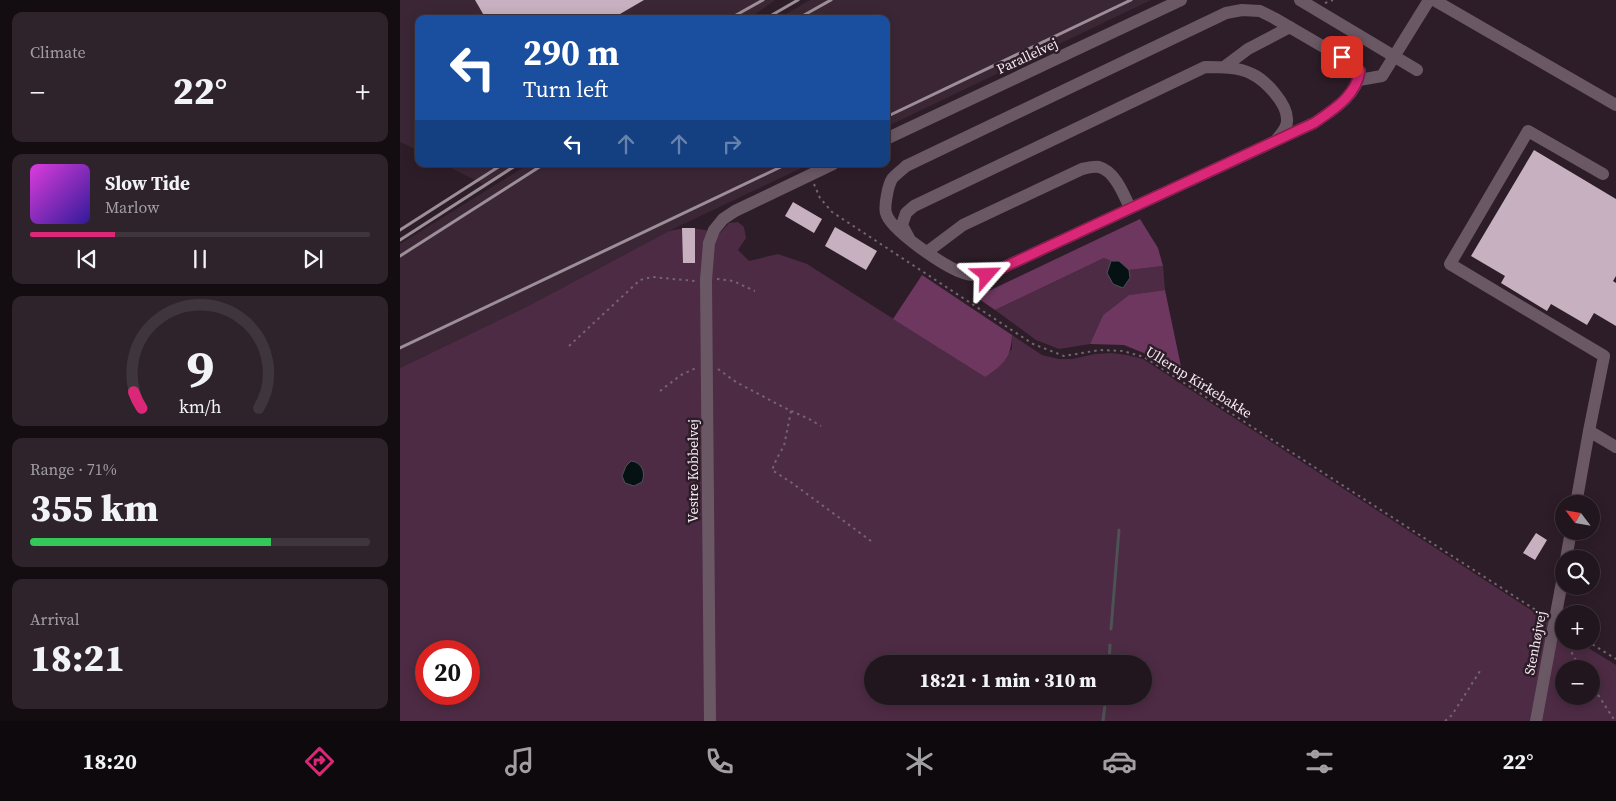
<!DOCTYPE html>
<html lang="en">
<head>
<meta charset="utf-8">
<style>
	:root { --surface:#22161e; --page:#2e232b; --text:#f1f3f6; --muted:#a29fa4; --line:#3f353c; --accent:#db2777 }
	body { margin:0; font-family:"Source Serif 4",serif; background:var(--page); color:var(--text); height:100vh; display:flex; flex-direction:column; font-size:19px; white-space:nowrap }
	* { box-sizing:border-box; margin:0 }
	p { font-size:16px; color:var(--muted) }
	.icon { flex:none; width:28px; height:28px; fill:none; stroke:currentColor; stroke-width:2; stroke-linecap:round; stroke-linejoin:round }
	.map { position:relative; flex:1; overflow:hidden }
	.drawer { display:flex; flex-direction:column; gap:12px; padding:12px; background:#130c10; width:400px }
	.drawer>* { flex:none }
	.guide { position:absolute; left:15px; top:15px; width:475px; height:152px; border-radius:10px; box-shadow:0 2px 12px #0003,0 0 0 1px var(--line); background:#1a4fa0; color:#fff; overflow:hidden }
	.needle { width:32px; rotate:301deg }
	.tools { position:absolute; left:1155px; top:495px; display:grid; gap:10px }
	.tools a { display:grid; place-items:center; width:45px; height:45px; border-radius:50%; background:var(--surface); box-shadow:0 2px 12px #0003,0 0 0 1px var(--line); font-size:25px }
	.speed { position:absolute; left:15px; top:640px; display:flex; gap:10px; font-size:25px; font-weight:700; text-align:center }
	.speed>* { display:grid; place-content:center; width:65px; height:65px; border-radius:50%; background:var(--surface); box-shadow:0 2px 12px #0003,0 0 0 1px var(--line); line-height:1 }
	.speed .limit { border:8px solid #d22; background:#fff; color:#111 }
	.pin { position:absolute; display:grid; place-items:center; width:42px; height:42px; color:#fff; margin:-21px; border-radius:10px; box-shadow:0 2px 8px #0006 }
	.me { position:absolute; width:55px; margin:-28px; rotate:65deg; stroke-linejoin:round; filter:drop-shadow(0 0 4px #0008) }
	.turn { display:flex; align-items:center; gap:18px; height:105px; padding:0 25px; font-size:22px }
	.turn .icon { width:65px; height:65px; stroke-width:2.5 }
	.turn b { display:block; font-size:35px; line-height:42px }
	.lanes { display:flex; align-items:center; height:48px; padding:0 25px; background:#0003; justify-content:center; gap:25px; direction:ltr }
	.lanes .off { opacity:.35 }
	.big { font-size:38px; font-weight:800; line-height:1.1 }
	.drawer .tile { flex:1; display:flex; flex-direction:column; justify-content:center; gap:8px; min-width:0; padding:0 18px; border-radius:10px; background:var(--page) }
	.drawer .dial { align-items:center; gap:0 }
	.dial svg { height:130px; overflow:visible; fill:none; stroke:var(--line); stroke-width:7; stroke-linecap:round; text-anchor:middle }
	.dial text { fill:var(--text); stroke:none }
	.song { display:flex; align-items:center; gap:15px }
	.cover { width:60px; height:60px; border-radius:8px; background:linear-gradient(135deg,hsl(300 70% 55%),hsl(250 70% 35%)) }
	.played { height:5px; border-radius:2px; background:linear-gradient(90deg,var(--accent) 25%,var(--line) 25%) }
	.keys { display:flex; justify-content:space-around; direction:ltr }
	.heat { display:flex; justify-content:space-between; align-items:center; font-size:28px; direction:ltr }
	.charge { height:8px; border-radius:4px; background:linear-gradient(90deg,#34c759 71%,var(--line) 0) }
	.trip { position:absolute; left:464px; top:655px; width:288px; height:50px; border-radius:25px; background:var(--surface); box-shadow:0 2px 12px #0003,0 0 0 1px var(--line); font-weight:800; line-height:50px; text-align:center }
	.dock { display:flex; height:80px; justify-content:space-around; align-items:center; background:#0e090c; color:var(--muted) }
	.dock .icon { width:35px; height:35px }
	.dock .selected { color:var(--accent) }
	.dock b { font-size:22px; color:var(--text) }
	main { display:flex; flex:1; min-height:0 }
	.map>svg:first-child { display:block }
	.built { fill:#3b2635 }
	.green { fill:#4d2b44; fill-rule:evenodd }
	.forest { fill:#6e3760 }
	.water { fill:#051112; stroke:#4d5255 }
	.lines { fill:none; stroke-linecap:round; stroke-linejoin:round }
	.stream { stroke:#4d5255; stroke-width:3 }
	.building { fill:#c7b1c0 }
	.path { stroke:#73656f; stroke-width:2; stroke-dasharray:2.5 4; stroke-linecap:butt }
	.minor { stroke:#6b5865; stroke-width:12 }
	.rail { stroke:#9c8f98; stroke-width:3 }
	.route-casing { stroke:#8e194d; stroke-width:12 }
	.route { stroke:#db2777; stroke-width:9 }
	.labels { text-anchor:middle; stroke-width:5; stroke-linejoin:round; paint-order:stroke }
	.street-label { font-size:14px; fill:#f5eaf2; stroke:#2d1d28 }
</style>
</head>
<body>
<main>
<section class="drawer">
<div class="tile"><p>Climate</p>
<div class="heat"><a>−</a><b class="big">22°</b><a>+</a></div>
</div>
<div class="tile">
<div class="song"><i class="cover"></i><div><b>Slow Tide</b><p>Marlow</p></div></div>
<div class="played"></div>
<div class="keys"><svg class="icon" aria-label="previous" viewBox="0 0 24 24"><path d="M18 5L8 12l10 7zM5 5v14"/></svg><svg class="icon" aria-label="pause" viewBox="0 0 24 24"><path d="M8 5v14M16 5v14"/></svg><svg class="icon" aria-label="next" viewBox="0 0 24 24"><path d="M6 5l10 7-10 7zM19 5v14"/></svg></div>
</div>
<div class="tile dial"><svg viewBox="0 0 100 80">
<path d="M14 69A42 42 0 1 1 86 69"/>
<path d="M14 69A42 42 0 0 1 9 59" stroke="#db2777"/>
<text x="50" y="56" font-size="32" font-weight="700">9</text>
<text x="50" y="72" font-size="11">km/h</text>
</svg></div>
<div class="tile"><p>Range · 71%</p><b class="big">355 km</b><div class="charge"></div></div>
<div class="tile"><p>Arrival</p><b class="big">18:21</b></div>
</section>
<div class="map">
<svg width="1216" height="721" viewBox="0 0 1216 721">
	<rect width="100%" height="100%" fill="#2d1d28"/>
	<path class="built" d="M0,0H375L349,19H19V151L0,142Z
		M410,0H751L486,127V19H377Z
		M43,164H115L83,184Z
		M129,164H410L269,231L130,305L0,368V244Z"/>
	<path class="green" d="M338,222L344,227L346,238L338,250L349,261L378,254L407,264L585,377L612,349V335L642,355L659,359H672L695,354L711,353L727,355L743,359L1131,610L1164,633V641H1177L1216,665V721H0V368L130,305L269,231C289,226 301,229 320,233L329,223ZM26,651H69V694H26ZM472,664H742V696H472ZM1164,669H1191V696H1164Z
		M704,258L711,261L707,273L730,278L729,270L763,266L765,290L729,295L703,315L690,344L659,349L636,340L595,310Z"/>
	<path class="forest" d="M740,219L758,248L763,266L729,270L719,261H711L704,258L595,310L576,297Z
		M522,275L612,335C611,358 604,364 585,377L493,319Z
		M765,290L783,376L751,356L724,345L690,344L703,315L729,295Z"/>
	<path class="water" d="M711,261H719L729,270L730,278L723,288L713,284L707,273Z
		M231,461C242,462 246,473 242,482L234,486L225,483L222,476L226,466Z"/>
	<g class="lines">
		<path class="stream" d="M711,629L719,530
			M709,664L710,645
			M703,721L706,696"/>
	</g>
	<path class="building" d="M75,0H244L220,14L222,16L217,19H86Z
		M1134,150L1216,199V276L1213,281L1216,283V326L1194,313L1187,325L1151,304L1147,311L1101,283L1105,276L1071,256Z
		M393,202L422,219L414,233L385,216Z
		M435,227L477,251L466,270L425,246Z
		M282,228H295V263H283Z
		M1136,533L1147,540L1135,560L1123,553Z"/>
	<g class="lines">
		<path class="path" d="M925,3L933,0
			M414,184L420,198L432,212L633,344L664,356L700,350L723,351L744,357L1145,616
			M317,279L333,281L355,291
			M169,346L240,280L252,277L295,281
			M318,369L336,382L383,407L409,419L421,426
			M260,391L281,375L296,368
			M391,411L384,446L377,458L372,470L392,483L471,541
			M1165,641L1181,669
			M1187,641L1216,659
			M1191,684L1215,721
			M1045,721L1052,715L1080,671"/>
		<path class="minor" d="M900,0L1017,70
			M1034,0L1216,105
			M842,10L860,11L874,18L953,64L960,71C957,96 933,110 914,123L587,275C578,276 570,276 561,272C544,266 490,230 486,213C484,207 488,185 492,179C495,175 502,170 506,166L826,13Z
			M824,67L848,49L890,27
			M959,80L982,76L1029,0
			M486,139L781,0
			M1203,174L1128,131L1050,264L1204,356L1189,431L1216,447
			M509,238L502,225L506,213L514,206L805,67C820,67 839,67 852,74C865,80 887,103 887,119C888,127 882,133 877,139
			M527,252L563,225L682,169C687,168 694,166 699,167C715,171 724,195 730,208
			M1176,504L1189,431
			M1166,559L1171,531
			M310,721L306,280L309,243L314,230L323,219L335,211L433,164
			M1136,721L1164,571"/>
		<path class="rail" d="M329,19L363,0
			M365,19L398,0
			M397,19L431,0
			M486,117L731,0
			M0,230L103,164
			M0,240L118,164
			M0,256L144,164
			M0,348L387,164"/>
	</g>
	<g class="lines">
		<g class="route-casing">
			<path id="route" d="M587,275L914,123C933,110 956,96 960,71L953,64L942,57"/>
		</g>
		<use href="#route" class="route"/>
	</g>
	<g class="labels">
		<g class="street-label">
			<text transform="translate(627 56) rotate(-25)" y="5">Parallelvej</text>
			<text transform="translate(799 382) rotate(32)" y="5">Ullerup Kirkebakke</text>
			<text transform="translate(293 471) rotate(-90)" y="5">Vestre Kobbelvej</text>
			<text transform="translate(1135 643) rotate(-79)" y="5">Stenhøjvej</text>
		</g>
	</g>
</svg>
<div class="tools">
<a><svg class="needle" viewBox="-14 -14 28 28"><path d="M0-13l5 13h-10z" fill="#e53935"/><path d="M0 13l5-13h-10z" fill="#a29fa4"/></svg></a>
<a><svg class="icon" aria-label="search" viewBox="0 0 24 24"><circle cx="10" cy="10" r="6"/><path d="M15 15l6 6"/></svg></a>
<a>+</a>
<a>−</a>
</div>
<div class="speed"><div class="limit">20</div></div>
<div class="pin" style="left:942px;top:57px;background:#d93025"><svg class="icon" aria-label="arrive" viewBox="0 0 24 24"><path d="M6 21V4h12l-3 4 3 4H6"/></svg></div>
<svg class="me" style="left:587px;top:275px" viewBox="-20 -20 40 40"><path d="M0-17L14 15 0 8-14 15z" fill="#db2777" stroke="#fff" stroke-width="4"/></svg>
<div class="trip">18:21 · 1 min · 310 m</div>
<div class="guide">
<div class="turn"><svg class="icon" aria-label="left" viewBox="0 0 24 24"><path d="M17 20v-9H6M10 6l-5 5 5 5"/></svg><div><b>290 m</b>Turn left</div></div>
<div class="lanes"><svg class="icon" aria-label="left" viewBox="0 0 24 24"><path d="M17 20v-9H6M10 6l-5 5 5 5"/></svg><svg class="icon off" aria-label="ahead" viewBox="0 0 24 24"><path d="M12 20V5M6 11l6-6 6 6"/></svg><svg class="icon off" aria-label="ahead" viewBox="0 0 24 24"><path d="M12 20V5M6 11l6-6 6 6"/></svg><svg class="icon off" aria-label="right" viewBox="0 0 24 24"><path d="M7 20v-9h11M14 6l5 5-5 5"/></svg></div>
</div>
</div>
</main>
<nav class="dock">
<b>18:20</b>
<svg class="icon selected" aria-label="directions" viewBox="0 0 24 24"><path d="M12 3l9 9-9 9-9-9zM9 14v-3h6M13 9l2 2-2 2"/></svg>
<svg class="icon" aria-label="music" viewBox="0 0 24 24"><path d="M9 18V5l10-2v13"/><circle cx="6" cy="18" r="3"/><circle cx="16" cy="16" r="3"/></svg>
<svg class="icon" aria-label="phone" viewBox="0 0 24 24"><path d="M5 4h4l2 5-3 2q2 4 5 5l2-3 5 2v4C11 20 4 13 5 4z"/></svg>
<svg class="icon" aria-label="climate" viewBox="0 0 24 24"><path d="M12 3v18M4 7l16 10M4 17L20 7"/></svg>
<svg class="icon" aria-label="car" viewBox="0 0 24 24"><path d="M5 17H2v-5l4-1 3-4h7l3 4 3 1v5h-3M9 17h6M6 11h13"/><circle cx="7" cy="17" r="2"/><circle cx="17" cy="17" r="2"/></svg>
<svg class="icon" aria-label="filters" viewBox="0 0 24 24"><path d="M4 7h16M4 17h16"/><circle cx="9" cy="7" r="2"/><circle cx="15" cy="17" r="2"/></svg>
<b>22°</b>
</nav>
</body>
</html>
